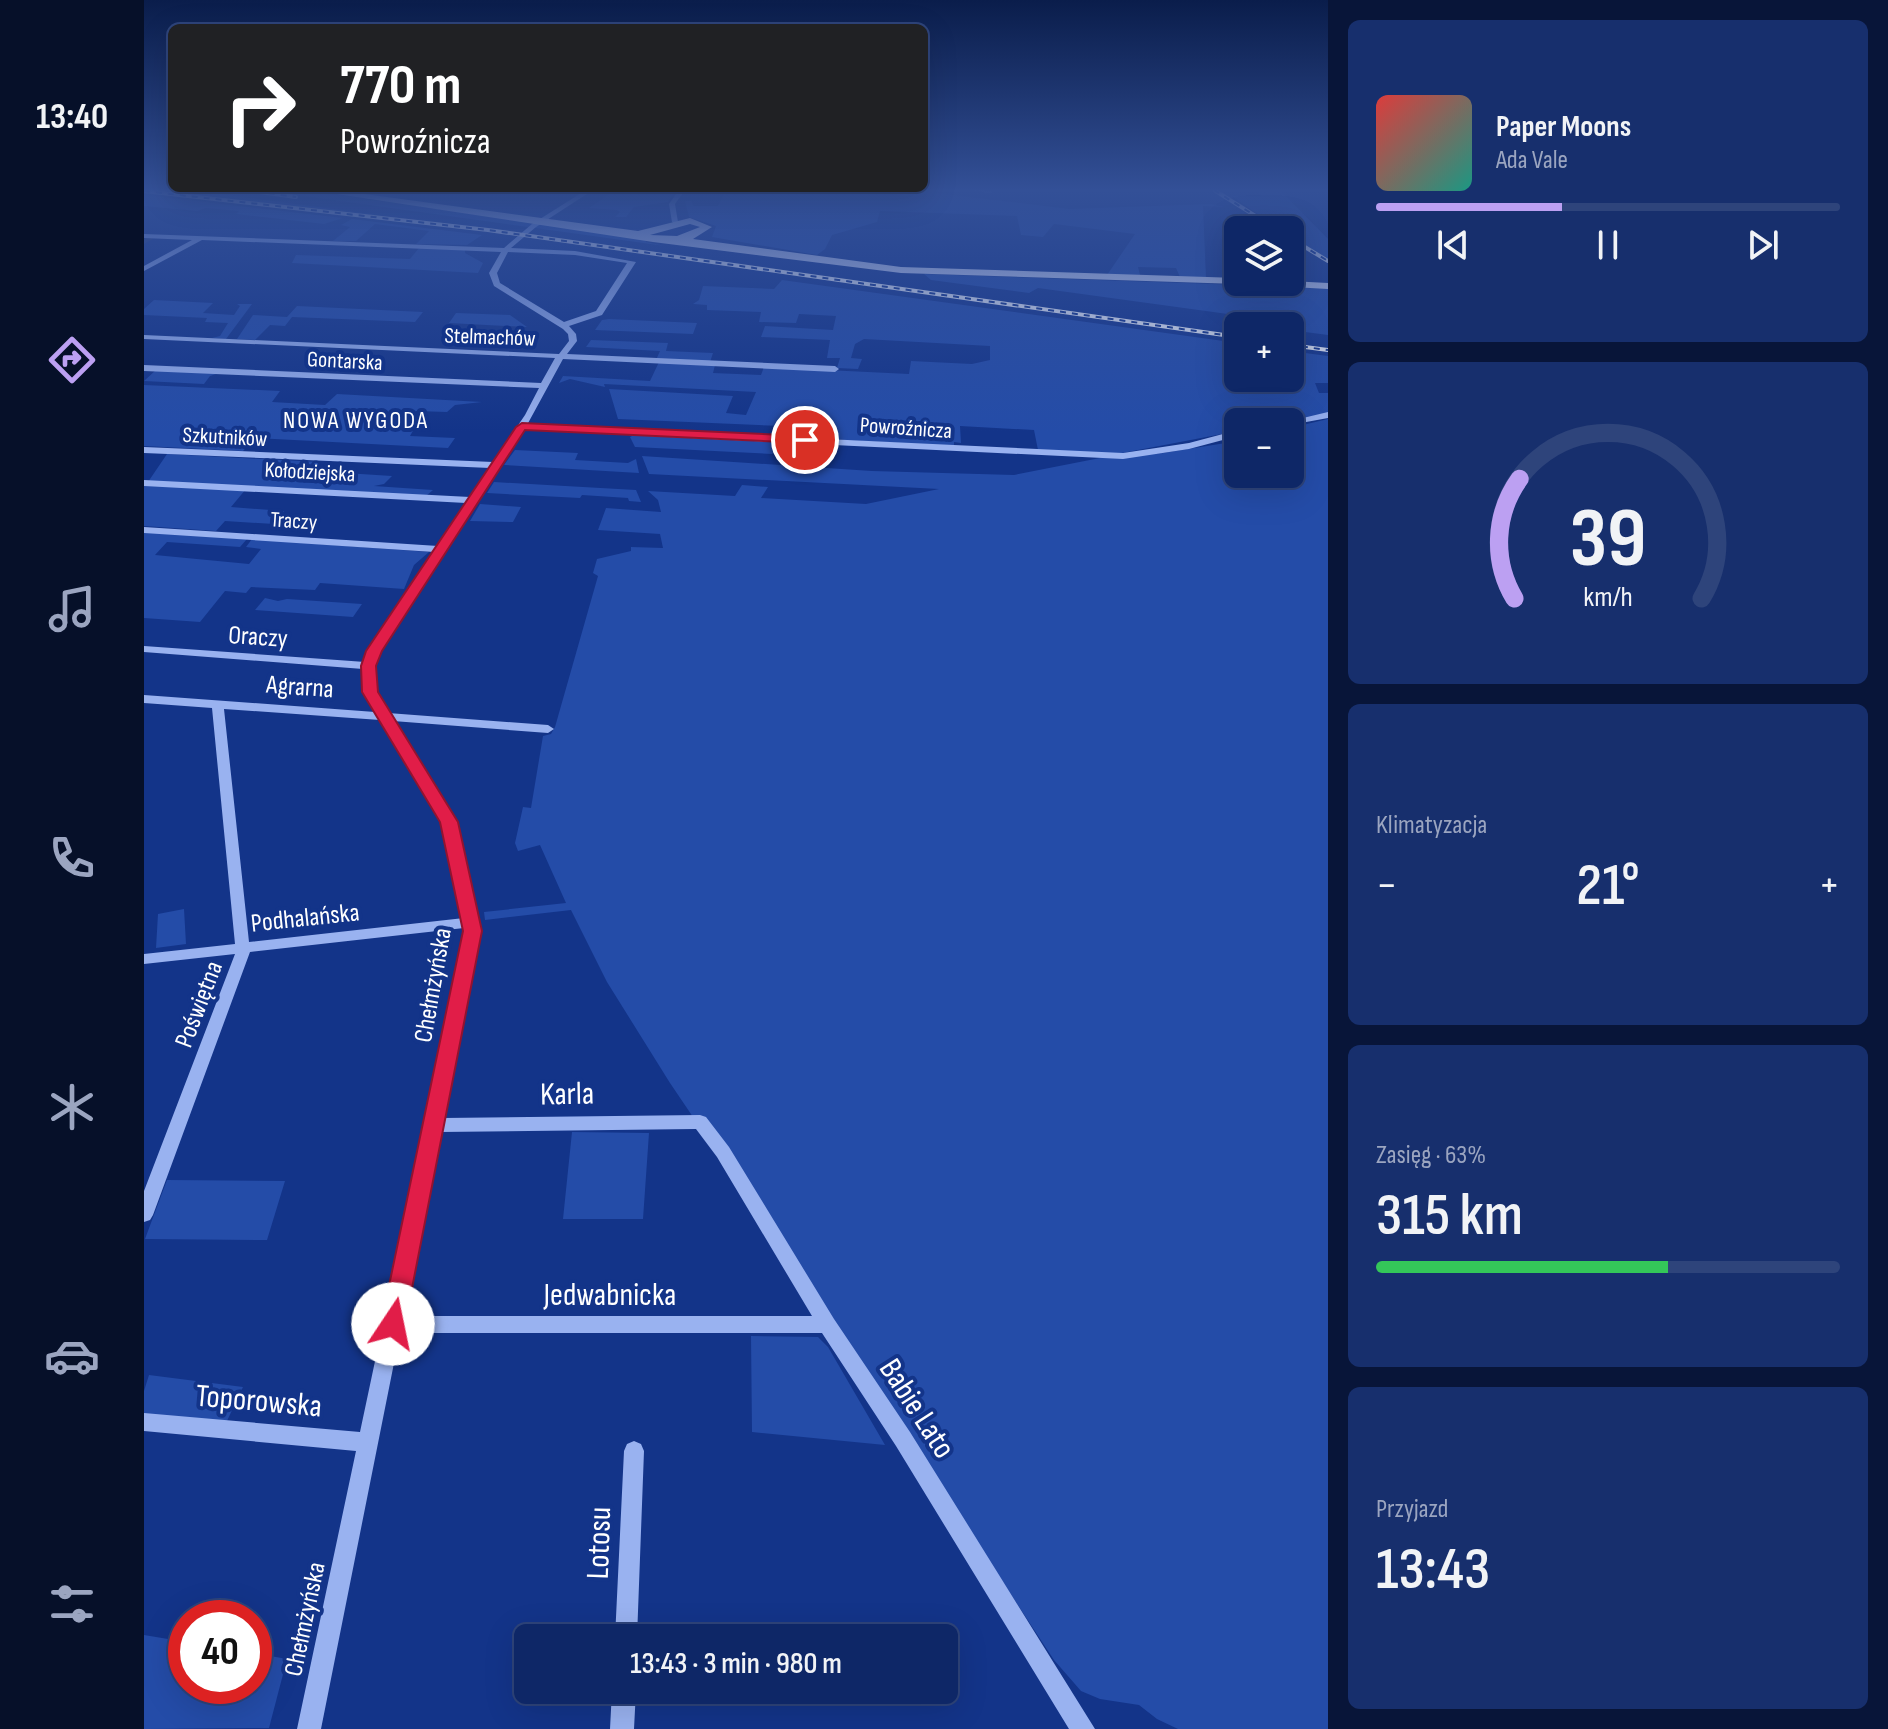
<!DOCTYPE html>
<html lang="pl">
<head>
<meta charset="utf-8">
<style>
	:root { --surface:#0e2767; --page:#172f6d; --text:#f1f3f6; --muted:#9ba5c0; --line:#2e447b; --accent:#bca0f2 }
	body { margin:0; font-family:"Sofia Sans Condensed",sans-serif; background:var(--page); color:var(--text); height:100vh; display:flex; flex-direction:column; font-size:30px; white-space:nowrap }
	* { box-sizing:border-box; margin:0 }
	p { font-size:26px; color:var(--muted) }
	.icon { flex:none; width:44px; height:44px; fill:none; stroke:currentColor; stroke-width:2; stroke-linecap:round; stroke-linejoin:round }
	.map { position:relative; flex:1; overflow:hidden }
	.sheet { display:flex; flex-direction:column; gap:20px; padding:20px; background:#081539; width:560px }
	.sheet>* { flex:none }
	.hud { position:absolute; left:24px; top:24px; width:760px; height:168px; border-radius:12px; box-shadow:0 8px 32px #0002,0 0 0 2px var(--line); background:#202124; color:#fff; overflow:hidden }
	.buttons { position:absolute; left:1080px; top:216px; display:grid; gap:16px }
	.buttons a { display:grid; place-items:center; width:80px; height:80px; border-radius:12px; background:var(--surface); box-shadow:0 8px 32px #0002,0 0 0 2px var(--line); font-size:40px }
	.speed { position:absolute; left:24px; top:1600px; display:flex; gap:16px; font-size:40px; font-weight:700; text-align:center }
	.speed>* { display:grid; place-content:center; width:104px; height:104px; border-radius:50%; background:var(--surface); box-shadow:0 8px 32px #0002,0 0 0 2px var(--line); line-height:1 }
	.speed .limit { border:12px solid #d22; background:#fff; color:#111 }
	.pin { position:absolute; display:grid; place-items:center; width:68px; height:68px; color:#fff; margin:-34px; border:4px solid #fff; border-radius:50%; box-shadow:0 2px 8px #0007 }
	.me { position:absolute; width:88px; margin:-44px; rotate:11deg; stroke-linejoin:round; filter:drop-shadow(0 0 6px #0008) }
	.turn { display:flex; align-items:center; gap:28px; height:168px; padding:0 40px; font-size:36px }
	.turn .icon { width:104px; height:104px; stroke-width:2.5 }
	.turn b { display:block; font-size:56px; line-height:68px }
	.big { font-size:60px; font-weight:600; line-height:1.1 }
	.sheet .tile { flex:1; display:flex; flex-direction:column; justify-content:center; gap:12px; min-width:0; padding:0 28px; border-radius:12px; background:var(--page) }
	.sheet .dial { align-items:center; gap:0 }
	.dial svg { height:208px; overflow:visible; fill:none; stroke:var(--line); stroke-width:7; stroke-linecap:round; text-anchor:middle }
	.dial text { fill:var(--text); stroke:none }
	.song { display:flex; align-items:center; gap:24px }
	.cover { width:96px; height:96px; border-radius:12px; background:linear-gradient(135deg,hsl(0 70% 55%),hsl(170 70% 35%)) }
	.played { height:8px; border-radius:4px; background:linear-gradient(90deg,var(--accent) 40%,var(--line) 40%) }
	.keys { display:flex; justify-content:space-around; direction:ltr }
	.heat { display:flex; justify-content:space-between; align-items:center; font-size:44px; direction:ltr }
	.charge { height:12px; border-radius:6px; background:linear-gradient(90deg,#34c759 63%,var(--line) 0) }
	.trip { position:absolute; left:370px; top:1624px; width:444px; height:80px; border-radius:12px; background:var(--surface); box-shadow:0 8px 32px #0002,0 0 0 2px var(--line); font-weight:600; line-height:80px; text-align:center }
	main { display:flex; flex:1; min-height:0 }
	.menu { display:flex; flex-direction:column; width:144px; justify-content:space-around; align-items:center; background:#061029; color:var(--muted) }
	.menu .icon { width:56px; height:56px }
	.menu .current { color:var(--accent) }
	.menu b { font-size:36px; color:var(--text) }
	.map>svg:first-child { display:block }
	.green { fill:#244ca8 }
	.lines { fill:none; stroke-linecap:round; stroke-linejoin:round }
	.stream { stroke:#8aabf4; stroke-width:2 }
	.canal { fill:#27407f; fill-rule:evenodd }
	.minor { fill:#99b2f0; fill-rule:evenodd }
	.major { fill:#e2e8ff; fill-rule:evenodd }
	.rail-casing { stroke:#fff; stroke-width:4 }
	.rail { stroke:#133489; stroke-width:2; stroke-dasharray:6; stroke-linecap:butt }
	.route { fill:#e11d48; stroke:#92132f; stroke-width:2 }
	.labels { text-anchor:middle; stroke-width:8; stroke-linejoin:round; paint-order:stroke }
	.far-street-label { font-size:22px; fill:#fff; stroke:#133489 }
	.far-neighbourhood-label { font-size:24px; letter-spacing:2px; fill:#fff; stroke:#133489 }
	.street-label { font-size:26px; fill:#fff; stroke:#133489 }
	.near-street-label { font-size:32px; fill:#fff; stroke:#133489 }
</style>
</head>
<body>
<main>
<nav class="menu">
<b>13:40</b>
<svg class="icon current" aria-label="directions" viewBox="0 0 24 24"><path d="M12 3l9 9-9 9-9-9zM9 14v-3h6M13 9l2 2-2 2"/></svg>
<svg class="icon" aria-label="music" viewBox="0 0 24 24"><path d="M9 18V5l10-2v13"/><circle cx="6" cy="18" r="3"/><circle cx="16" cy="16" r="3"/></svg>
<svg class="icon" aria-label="phone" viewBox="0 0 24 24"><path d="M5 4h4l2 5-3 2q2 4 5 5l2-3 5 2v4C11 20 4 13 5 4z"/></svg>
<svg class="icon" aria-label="climate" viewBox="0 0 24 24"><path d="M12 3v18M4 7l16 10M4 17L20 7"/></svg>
<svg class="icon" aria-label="car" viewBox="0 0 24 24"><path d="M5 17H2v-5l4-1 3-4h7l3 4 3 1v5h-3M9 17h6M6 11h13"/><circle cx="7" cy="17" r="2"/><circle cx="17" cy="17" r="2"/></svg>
<svg class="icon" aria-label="filters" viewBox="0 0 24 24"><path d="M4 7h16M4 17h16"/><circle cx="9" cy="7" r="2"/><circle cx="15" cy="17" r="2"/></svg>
</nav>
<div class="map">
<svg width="1184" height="1729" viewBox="0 0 1184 1729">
	<rect width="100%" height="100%" fill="#133489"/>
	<path class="green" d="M0,190H47L234,215Z
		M117,190H157L500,238L502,242L521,246Z
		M471,190H523L530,192L524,202L490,207L482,217H471L476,212L473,210L445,208Z
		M582,190H791L792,193L925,209L1066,204L1081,207L1059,206L1062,278L1036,277L1032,268L994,267L996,275H963L991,234L910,224L899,237L877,235L873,216L736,211L733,222L688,235L681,249L673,255L568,237L572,226L545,217L541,201H547L550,206H574Z
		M1113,190H1136L1184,239V260L1146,236V230H1136L1088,196H1118Z
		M0,195L199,218L180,224L92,214L95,211L62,208L53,211L0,206Z
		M208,219L338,235L323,245L272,244L285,231L231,224L212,241H189L206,227L197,225Z
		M275,248L321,250V253L339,263L334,273L148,263L152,255L266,259Z
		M780,274L1184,288V335L1146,330V326H1120L1091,315L894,288L885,293L787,280Z
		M638,280L1094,343V378H1146V351L1184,356V383H1171L1175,393H1184V413L1138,422H1094V431L973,454L894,450L890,430L816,426L817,443L810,442V446L664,438L667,434L657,432L662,427L474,419L465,389L589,396L582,413L602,415L612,392L460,384L461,387L426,379L415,383L419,376L506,381L515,362L571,365L569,373L617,375L620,367L765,374L767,361L828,364L846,360V346L720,339L711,344L707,358L718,359L714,369L693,368L696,358H683L686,340L617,337L621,326L689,330L692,316L655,314L652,323L615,322L617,312L563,310V305L549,304L555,300L559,286L630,289Z
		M10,300L69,303L59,313L90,315L96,306L93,304H108L82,339L68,338L76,336L84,323L61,322L63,318L0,315V309Z
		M153,306L279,312L271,322L148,317L141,326L126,325L111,340L93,339L109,315L143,317Z
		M312,313L366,315L383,327L305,323Z
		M465,319L553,323L549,334L451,330L458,320Z
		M447,340L524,343L522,351L569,353L566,362L512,360L516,351L442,347Z
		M12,370L75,373L66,376L60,384L0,381Z
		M0,385L136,391L128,402L181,405L193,394L338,402L311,405L303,412L272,411L267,421L274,422L266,436L311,438L304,448L111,438L99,451L0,446Z
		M1184,419V1729H1034L1013,1719L995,1705L956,1699L937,1691L910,1660L689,1324L526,1083L463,982L427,910L341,920L340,912L422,903L396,845L374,851L371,843L379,807L387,808L399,736L407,734L411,727L454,576L449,573L453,559L487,551V547L519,548L516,534L454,530L462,508L517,512L514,500L504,491L591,496L598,485L624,487L617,498L722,504L795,489L505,474L498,456L728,471L870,475L961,457L1019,453L1094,441V474H1146V428Z
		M490,435L645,440L628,454L491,447L486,437Z
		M371,450L434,453L431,460L484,463L492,459L495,473L360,465Z
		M23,454L176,462L170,471L248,476L240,484L230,486L289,490L282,496L4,482Z
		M350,482L492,490L497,502L485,501L484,498L438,495L436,498L343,493Z
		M0,484L102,489L87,507L140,511L130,524L81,521L72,531L0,526Z
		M336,504L377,507L369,522L326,521Z
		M0,532L103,539L96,547L23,542L11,555L105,564L117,549L102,547L108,539L285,552L270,565L260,589L176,583L171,590L107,587L102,593L81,591L56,622L0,618Z
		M121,598L134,601L143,599L218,604L209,617L111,610Z
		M40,909L42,944L12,948L14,914Z
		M428,1132L505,1133L499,1219H419Z
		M23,1180L141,1181L123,1240L1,1239Z
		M607,1336L674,1337L684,1347L741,1445L608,1432Z
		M5,1375L99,1387L82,1423L0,1415V1391Z
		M0,1635L42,1642V1686H110V1653L143,1659L125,1728L0,1729Z"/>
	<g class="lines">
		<path class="stream" d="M831,190L847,192"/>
		<path class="canal" d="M7,236L9,239L0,244V239Z"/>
		<path class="minor" d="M442,190H449L392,227L367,248L431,251L492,262L458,315L425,326L432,334L433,341L423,354L691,366L695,369L691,372L419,359L383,425L979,453L1045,443L1094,430V436L1045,449L979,459L380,430L241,643C227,668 229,690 244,713L404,725L410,729L404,733L249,721L312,822L334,912L335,937L299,1118L556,1115L562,1117L585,1147L690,1319L766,1432L951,1729H925L752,1446L678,1333H256L177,1729H153L212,1451L0,1431V1413L216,1432L321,937L320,928L106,952L9,1215L6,1220L0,1222V1191L91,954L0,964V954L91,944L68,708L0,703V695L231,712L221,690L219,669L0,652V646L221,662L229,643L290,552L0,533V527L294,546L322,503L0,486V480L326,497L346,468L0,453V447L349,462L381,415L395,388L0,371V365L397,383L411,358L0,339V335L415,354L425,341L424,334L419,329L350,286L345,273L357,252L58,240L0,271V266L48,240L0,238V234L360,248L388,224ZM364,252L431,255L483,263L452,311L420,322L356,283L353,273ZM80,709L236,720L298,822L320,918L105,942ZM552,1129L573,1157L668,1316H260L296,1132Z
			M535,190H541L531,204L534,222L531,224L528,222L525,204Z
			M1184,412V418L1146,425V422H1142Z
			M490,1441L497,1444L500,1451L493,1638H471L480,1451L483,1444Z
			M468,1690H492L490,1729H466Z"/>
		<path class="major" d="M166,190H191L494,231L546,218L568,227L549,239L757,267L1094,278V282H1099L1094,284L757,273L509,242ZM546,224L556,227L533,236L506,235Z
			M1146,281L1184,283V289L1111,285L1106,282Z"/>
		<g class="rail-casing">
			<path id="rail" d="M101,190L152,197
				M1070,190L1134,230
				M0,191L344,230L1094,337
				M1146,238L1184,261
				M1146,345L1184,350"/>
		</g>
		<use href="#rail" class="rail"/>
	</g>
	<linearGradient id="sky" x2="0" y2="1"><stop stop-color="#0a1d4b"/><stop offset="0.44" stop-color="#335097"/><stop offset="1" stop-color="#335097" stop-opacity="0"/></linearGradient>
	<rect width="1184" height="432" fill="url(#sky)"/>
	<path class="route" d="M378,423L661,436L667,440L661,443L381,430L238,651L232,666L234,692L314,822L338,931L261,1324L258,1332L249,1335L240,1332L237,1324L319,931L296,822L218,692L217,666L222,651L372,427Z"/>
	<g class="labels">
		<g class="far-street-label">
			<text transform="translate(346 336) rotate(2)" y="8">Stelmachów</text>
			<text transform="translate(201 360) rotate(3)" y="8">Gontarska</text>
			<text transform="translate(762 427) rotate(4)" y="8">Powroźnicza</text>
			<text transform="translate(81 436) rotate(3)" y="8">Szkutników</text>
			<text transform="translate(166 471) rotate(3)" y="8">Kołodziejska</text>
			<text transform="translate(150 520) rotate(4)" y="8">Traczy</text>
		</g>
		<g class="far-neighbourhood-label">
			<text x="212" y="428">NOWA WYGODA</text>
		</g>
		<g class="street-label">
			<text transform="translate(114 636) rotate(4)" y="9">Oraczy</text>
			<text transform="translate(156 686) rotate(4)" y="9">Agrarna</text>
			<text transform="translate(161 917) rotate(-6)" y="9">Podhalańska</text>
			<text transform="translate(288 985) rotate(-80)" y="9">Chełmżyńska</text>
			<text transform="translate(54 1004) rotate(-69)" y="9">Poświętna</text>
			<text transform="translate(160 1619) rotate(-78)" y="9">Chełmżyńska</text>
		</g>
		<g class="near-street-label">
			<text transform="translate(423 1093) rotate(-1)" y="11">Karla</text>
			<text x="466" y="1305">Jedwabnicka</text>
			<text transform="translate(115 1400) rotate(5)" y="11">Toporowska</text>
			<text transform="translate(774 1408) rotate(57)" y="11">Babie Lato</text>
			<text transform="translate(454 1543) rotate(-88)" y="11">Lotosu</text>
		</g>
	</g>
</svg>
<div class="buttons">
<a><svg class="icon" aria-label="layers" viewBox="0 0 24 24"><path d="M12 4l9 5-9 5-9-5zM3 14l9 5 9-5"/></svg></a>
<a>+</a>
<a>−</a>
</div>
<div class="speed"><div class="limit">40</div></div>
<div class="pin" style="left:661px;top:440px;background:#d93025"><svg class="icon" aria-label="arrive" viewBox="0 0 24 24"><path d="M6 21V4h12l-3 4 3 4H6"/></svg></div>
<svg class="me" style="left:249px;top:1324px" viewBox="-20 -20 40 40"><circle r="19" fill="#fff"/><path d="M0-13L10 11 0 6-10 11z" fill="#e11d48"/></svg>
<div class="trip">13:43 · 3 min · 980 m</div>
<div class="hud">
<div class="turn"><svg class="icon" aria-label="right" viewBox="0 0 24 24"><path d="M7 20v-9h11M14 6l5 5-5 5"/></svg><div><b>770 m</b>Powroźnicza</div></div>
</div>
</div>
<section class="sheet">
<div class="tile">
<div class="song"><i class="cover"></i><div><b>Paper Moons</b><p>Ada Vale</p></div></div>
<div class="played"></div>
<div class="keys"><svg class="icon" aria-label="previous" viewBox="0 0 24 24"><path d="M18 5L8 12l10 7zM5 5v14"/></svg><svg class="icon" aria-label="pause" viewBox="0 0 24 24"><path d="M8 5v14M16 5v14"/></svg><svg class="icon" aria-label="next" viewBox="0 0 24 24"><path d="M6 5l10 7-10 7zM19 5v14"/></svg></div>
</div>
<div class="tile dial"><svg viewBox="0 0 100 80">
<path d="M14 69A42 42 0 1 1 86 69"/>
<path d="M14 69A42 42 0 0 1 16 23" stroke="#bca0f2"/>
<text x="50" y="56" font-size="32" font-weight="700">39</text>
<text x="50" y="72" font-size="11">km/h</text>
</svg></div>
<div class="tile"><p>Klimatyzacja</p>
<div class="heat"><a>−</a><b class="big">21°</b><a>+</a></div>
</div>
<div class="tile"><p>Zasięg · 63%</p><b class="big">315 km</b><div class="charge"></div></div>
<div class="tile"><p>Przyjazd</p><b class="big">13:43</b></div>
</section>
</main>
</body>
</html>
